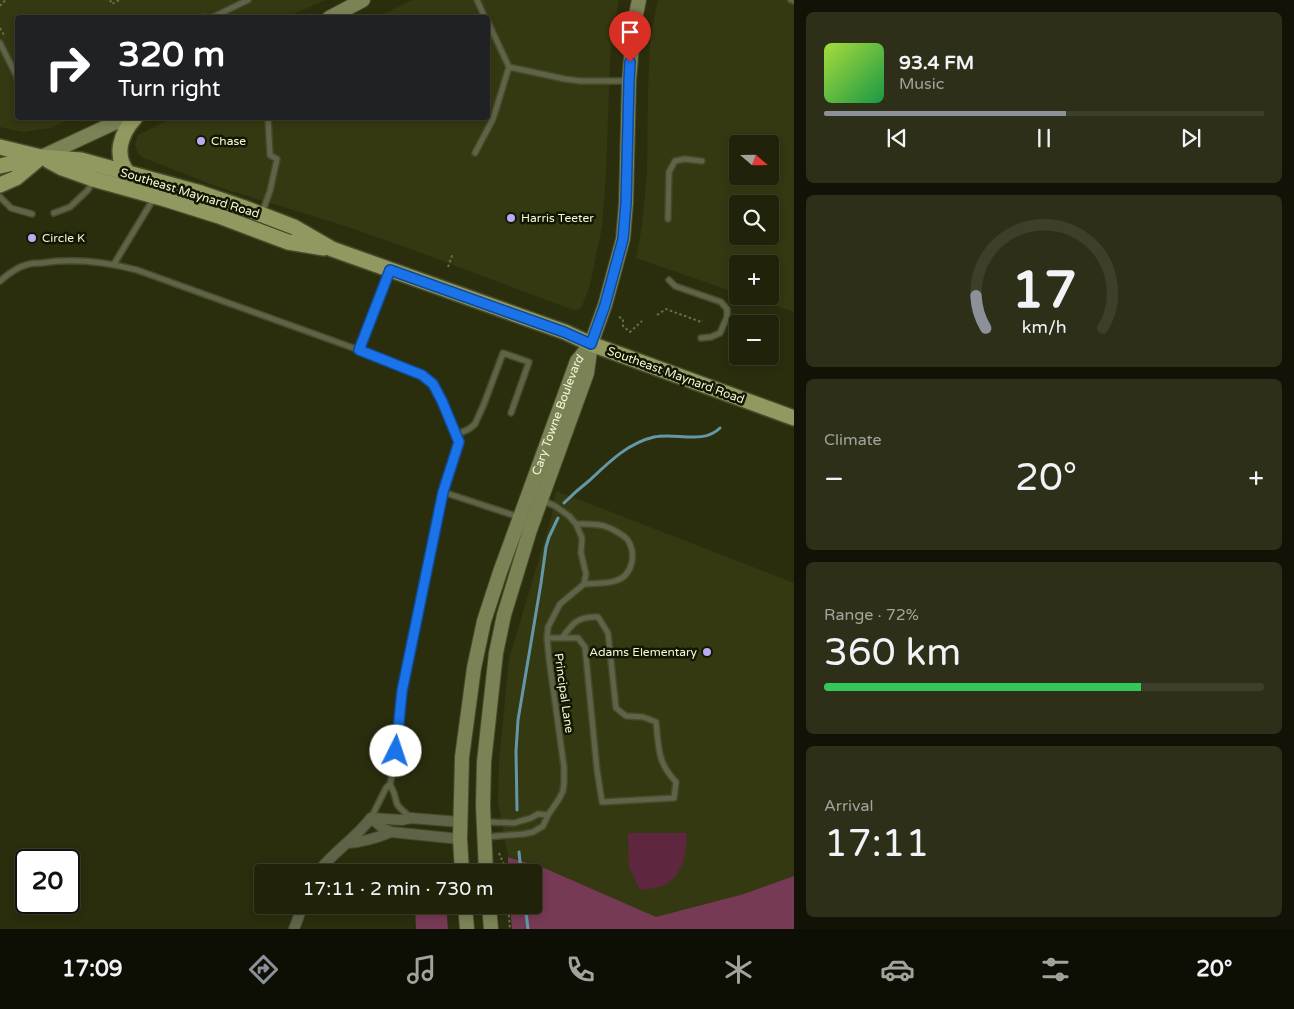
<!DOCTYPE html>
<html lang="en">
<head>
<meta charset="utf-8">
<style>
	:root { --surface:#20220a; --page:#2d2f18; --text:#f1f3f6; --muted:#a2a49c; --line:#3d3f2b; --accent:#8c9099 }
	body { margin:0; font-family:"Varela Round",sans-serif; background:var(--page); color:var(--text); height:100vh; display:flex; flex-direction:column; font-size:19px; white-space:nowrap }
	* { box-sizing:border-box; margin:0 }
	p { font-size:16px; color:var(--muted) }
	.icon { flex:none; width:28px; height:28px; fill:none; stroke:currentColor; stroke-width:2; stroke-linecap:round; stroke-linejoin:round }
	.map { position:relative; flex:1; overflow:hidden }
	.details { display:flex; flex-direction:column; gap:12px; padding:12px; background:#121306; width:500px }
	.details>* { flex:none }
	.banner { position:absolute; left:15px; top:15px; width:475px; height:105px; border-radius:5px; box-shadow:0 2px 8px #0003,0 0 0 1px var(--line); background:#202124; color:#fff; overflow:hidden }
	.needle { width:32px; rotate:110deg }
	.fabs { position:absolute; left:729px; top:135px; display:grid; gap:10px }
	.fabs a { display:grid; place-items:center; width:50px; height:50px; border-radius:5px; background:var(--surface); box-shadow:0 2px 8px #0003,0 0 0 1px var(--line); font-size:25px }
	.speed { position:absolute; left:15px; top:849px; display:flex; gap:10px; font-size:25px; font-weight:700; text-align:center }
	.speed>* { display:grid; place-content:center; width:65px; height:65px; border-radius:50%; background:var(--surface); box-shadow:0 2px 8px #0003,0 0 0 1px var(--line); line-height:1 }
	.speed .limit { border:2px solid #111; border-radius:8px; background:#fff; color:#111 }
	.pin { position:absolute; display:grid; place-items:center; width:42px; height:42px; color:#fff; margin:-51px -21px; border-radius:50% 50% 50% 0; rotate:-45deg; box-shadow:0 0 5px #0007 }
	.pin .icon { rotate:45deg }
	.me { position:absolute; width:55px; margin:-28px; rotate:4deg; stroke-linejoin:round; filter:drop-shadow(0 0 4px #0008) }
	.turn { display:flex; align-items:center; gap:18px; height:105px; padding:0 20px; font-size:22px }
	.turn .icon { width:65px; height:65px; stroke-width:2.5 }
	.turn b { display:block; font-size:35px; line-height:42px }
	.big { font-size:38px; font-weight:600; line-height:1.1 }
	.details .widget { flex:1; display:flex; flex-direction:column; justify-content:center; gap:8px; min-width:0; padding:0 18px; border-radius:8px; background:var(--page) }
	.details .dial { align-items:center; gap:0 }
	.dial svg { height:130px; overflow:visible; fill:none; stroke:var(--line); stroke-width:7; stroke-linecap:round; text-anchor:middle }
	.dial text { fill:var(--text); stroke:none }
	.song { display:flex; align-items:center; gap:15px }
	.cover { width:60px; height:60px; border-radius:8px; background:linear-gradient(135deg,hsl(80 70% 55%),hsl(140 70% 35%)) }
	.played { height:5px; border-radius:2px; background:linear-gradient(90deg,var(--accent) 55%,var(--line) 55%) }
	.keys { display:flex; justify-content:space-around; direction:ltr }
	.heat { display:flex; justify-content:space-between; align-items:center; font-size:28px; direction:ltr }
	.charge { height:8px; border-radius:4px; background:linear-gradient(90deg,#34c759 72%,var(--line) 0) }
	.trip { position:absolute; left:254px; top:864px; width:288px; height:50px; border-radius:5px; background:var(--surface); box-shadow:0 2px 8px #0003,0 0 0 1px var(--line); font-weight:600; line-height:50px; text-align:center }
	.menu { display:flex; height:80px; justify-content:space-around; align-items:center; background:#0d0e04; color:var(--muted) }
	.menu .icon { width:35px; height:35px }
	.menu .active { color:var(--accent) }
	.menu b { font-size:22px; color:var(--text) }
	main { display:flex; flex:1; min-height:0 }
	.map>svg:first-child { display:block }
	.built { fill:#343912; fill-rule:evenodd }
	.green { fill:#5f263f }
	.forest { fill:#773a54 }
	.lines { fill:none; stroke-linecap:round; stroke-linejoin:round }
	.stream { stroke:#6498a8; stroke-width:3 }
	.lane-casing { stroke:#474a29; stroke-width:8 }
	.street-casing { stroke:#474a29; stroke-width:12 }
	.secondary-casing { stroke:#474a29; stroke-width:16 }
	.primary-casing { stroke:#474a29; stroke-width:18 }
	.path { stroke:#6a6e4d; stroke-width:2; stroke-dasharray:2.5 2.5; stroke-linecap:butt }
	.lane { stroke:#5f6348; stroke-width:5 }
	.street { stroke:#5f6348; stroke-width:10 }
	.secondary { stroke:#7b8256; stroke-width:14 }
	.primary { stroke:#919961; stroke-width:15 }
	.route-casing { stroke:#114b97; stroke-width:12 }
	.route { stroke:#1a73e8; stroke-width:9 }
	.poi-dot { fill:#bcaaf5; stroke:#131600; stroke-width:2 }
	.labels { text-anchor:middle; stroke-width:5; stroke-linejoin:round; paint-order:stroke }
	.poi-label { font-size:12px; fill:#f3f9d8; stroke:#131600; text-anchor:start }
	.street-label { font-size:12px; fill:#f3f9d8; stroke:#131600 }
</style>
</head>
<body>
<main>
<div class="map">
<svg width="794" height="929" viewBox="0 0 794 929">
	<rect width="100%" height="100%" fill="#2b2e0d"/>
	<path class="built" d="M0,0H325L287,17L18,18V118H72L50,128L24,132L0,127Z
		M413,0H619L613,30L610,59L606,174L602,227L590,285L582,306L579,309L573,310L408,248L342,225L218,187L144,158L138,154L135,144L138,135L172,118H488V18L377,17Z
		M658,0H794V312L748,296H770V264H738L737,293L636,258L642,226L647,174L648,93L650,40ZM738,144H770V176H738ZM738,204H770V236H738Z
		M556,491L593,505L794,583V929H672L508,856L498,802L499,760L509,659L551,519Z"/>
	<path class="green" d="M628,833H687C686,856 682,882 656,888C651,889 645,889 640,890L629,867Z"/>
	<path class="forest" d="M508,857L544,868L656,917L744,894L794,876V929H512L510,905H532V872H508Z
		M415,905H446L448,929H416Z"/>
	<g class="lines">
		<path class="stream" d="M564,503C572,495 581,487 590,480C609,462 628,443 654,437C675,432 703,445 720,428
			M517,810L516,751L518,720L541,583L546,547L549,537L558,518
			M519,852L521,872
			M525,905L528,929"/>
		<g class="lane-casing">
			<path id="lane" d="M477,0L485,18
				M791,0L794,1
				M211,18L248,0
				M488,22L509,67L565,79L581,81H628
				M0,43L17,77L18,82
				M475,153L493,119L509,67
				M0,197L11,208L32,214
				M54,213L70,207L88,190L93,180
				M262,213L270,191L277,159L270,155L268,118
				M668,219L669,172L675,161L684,159L702,161
				M114,264L154,198
				M669,280L675,286L721,302L727,309V317L720,333L711,337L701,338
				M0,281C7,275 17,267 26,265C31,263 36,263 41,263C74,258 106,262 137,270L359,350L422,375L433,384L442,401L459,442L443,492L402,691L396,751L393,771L390,784L386,788L371,818
				M359,350L389,271
				M456,435L469,429L475,424L484,404L503,353L529,362L511,413
				M443,492L519,517
				M542,500L555,506L569,516L576,524L582,538L581,553L586,574L584,584
				M576,524C586,524 598,523 607,527C613,529 623,535 627,539C637,553 633,576 615,581C606,584 593,583 584,584
				M547,638H578L585,647L597,770L602,802L674,798L676,782C657,762 659,748 656,722L643,717L626,716L616,708L608,633L598,617C578,616 573,623 562,638
				M390,784L394,793L397,804L400,808L411,818
				M485,822L514,823L531,818L538,814L548,815
				M486,837L524,834L533,832L543,826L548,815L559,799L563,791L564,783V767L549,659L547,638L548,627L560,604L584,584"/>
		</g>
		<g class="street-casing">
			<path id="street" d="M371,818L384,829L391,832L460,839
				M371,818L402,820L411,818L460,822
				M348,843C363,842 377,838 391,832
				M318,872C333,852 355,839 371,818
				M294,929L303,905"/>
		</g>
		<g class="secondary-casing">
			<g id="secondary">
				<path d="M329,18L363,0"/>
				<path d="M41,157L125,118"/>
				<path id="s1" d="M462,872L460,839L462,757L474,668L484,621L500,572L577,361L591,344"/>
				<path d="M486,872L483,806L484,762L496,653L504,615L530,530L587,373L591,344L605,305L623,239L626,203L629,81L634,24L639,0"/>
				<path d="M465,905L467,929"/>
				<path d="M489,905L491,929"/>
			</g>
		</g>
		<g class="primary-casing">
			<path id="primary" d="M0,147L41,157L81,160L201,193L242,207L294,227L332,249L565,332L591,344L794,418
				M49,161L62,168L93,179L165,199L219,216L288,242L324,248
				M0,166L35,158
				M128,173C113,155 121,133 135,118
				M0,185L16,178L41,157"/>
		</g>
		<path class="path" d="M110,0L112,4L119,0
			M0,6L3,2L7,0
			M196,18L205,13
			M0,28L5,37
			M448,267L453,253
			M657,315L666,309L701,322L702,320
			M619,317L623,319V326L630,332L642,321
			M499,853L505,867V872
			M508,905L510,929"/>
		<use href="#lane" class="lane"/>
		<use href="#street" class="street"/>
		<use href="#secondary" class="secondary"/>
		<use href="#primary" class="primary"/>
	</g>
	<g class="lines">
		<g class="route-casing">
			<path id="route" d="M396,751L402,691L443,492L459,442L442,401L433,384L422,375L359,350L390,270L564,332L591,344L605,305L623,239L626,203L629,81L630,62"/>
		</g>
		<use href="#route" class="route"/>
	</g>
	<g class="poi-dot">
		<circle cx="201" cy="141" r="5"/>
		<circle cx="511" cy="218" r="5"/>
		<circle cx="32" cy="238" r="5"/>
		<circle cx="707" cy="652" r="5"/>
	</g>
	<g class="labels">
		<g class="poi-label">
			<text x="211" y="145">Chase</text>
			<text x="521" y="222">Harris Teeter</text>
			<text x="42" y="242">Circle K</text>
			<text x="697" y="656" text-anchor="end">Adams Elementary</text>
		</g>
		<g class="street-label">
			<text transform="translate(190 193) rotate(17)" y="4">Southeast Maynard Road</text>
			<text transform="translate(676 375) rotate(20)" y="4">Southeast Maynard Road</text>
			<text dy="4" stroke="none"><textPath href="#s1" startOffset="472">Cary Towne Boulevard</textPath></text>
			<text transform="translate(564 693) rotate(82)" y="4">Principal Lane</text>
		</g>
	</g>
</svg>
<div class="fabs">
<a><svg class="needle" viewBox="-14 -14 28 28"><path d="M0-13l5 13h-10z" fill="#e53935"/><path d="M0 13l5-13h-10z" fill="#a2a49c"/></svg></a>
<a><svg class="icon" aria-label="search" viewBox="0 0 24 24"><circle cx="10" cy="10" r="6"/><path d="M15 15l6 6"/></svg></a>
<a>+</a>
<a>−</a>
</div>
<div class="speed"><div class="limit">20</div></div>
<div class="pin" style="left:630px;top:62px;background:#d93025"><svg class="icon" aria-label="arrive" viewBox="0 0 24 24"><path d="M6 21V4h12l-3 4 3 4H6"/></svg></div>
<svg class="me" style="left:396px;top:751px" viewBox="-20 -20 40 40"><circle r="19" fill="#fff"/><path d="M0-13L10 11 0 6-10 11z" fill="#1a73e8"/></svg>
<div class="trip">17:11 · 2 min · 730 m</div>
<div class="banner">
<div class="turn"><svg class="icon" aria-label="right" viewBox="0 0 24 24"><path d="M7 20v-9h11M14 6l5 5-5 5"/></svg><div><b>320 m</b>Turn right</div></div>
</div>
</div>
<section class="details">
<div class="widget">
<div class="song"><i class="cover"></i><div><b>93.4 FM</b><p>Music</p></div></div>
<div class="played"></div>
<div class="keys"><svg class="icon" aria-label="previous" viewBox="0 0 24 24"><path d="M18 5L8 12l10 7zM5 5v14"/></svg><svg class="icon" aria-label="pause" viewBox="0 0 24 24"><path d="M8 5v14M16 5v14"/></svg><svg class="icon" aria-label="next" viewBox="0 0 24 24"><path d="M6 5l10 7-10 7zM19 5v14"/></svg></div>
</div>
<div class="widget dial"><svg viewBox="0 0 100 80">
<path d="M14 69A42 42 0 1 1 86 69"/>
<path d="M14 69A42 42 0 0 1 8 49" stroke="#8c9099"/>
<text x="50" y="56" font-size="32" font-weight="700">17</text>
<text x="50" y="72" font-size="11">km/h</text>
</svg></div>
<div class="widget"><p>Climate</p>
<div class="heat"><a>−</a><b class="big">20°</b><a>+</a></div>
</div>
<div class="widget"><p>Range · 72%</p><b class="big">360 km</b><div class="charge"></div></div>
<div class="widget"><p>Arrival</p><b class="big">17:11</b></div>
</section>
</main>
<nav class="menu">
<b>17:09</b>
<svg class="icon active" aria-label="directions" viewBox="0 0 24 24"><path d="M12 3l9 9-9 9-9-9zM9 14v-3h6M13 9l2 2-2 2"/></svg>
<svg class="icon" aria-label="music" viewBox="0 0 24 24"><path d="M9 18V5l10-2v13"/><circle cx="6" cy="18" r="3"/><circle cx="16" cy="16" r="3"/></svg>
<svg class="icon" aria-label="phone" viewBox="0 0 24 24"><path d="M5 4h4l2 5-3 2q2 4 5 5l2-3 5 2v4C11 20 4 13 5 4z"/></svg>
<svg class="icon" aria-label="climate" viewBox="0 0 24 24"><path d="M12 3v18M4 7l16 10M4 17L20 7"/></svg>
<svg class="icon" aria-label="car" viewBox="0 0 24 24"><path d="M5 17H2v-5l4-1 3-4h7l3 4 3 1v5h-3M9 17h6M6 11h13"/><circle cx="7" cy="17" r="2"/><circle cx="17" cy="17" r="2"/></svg>
<svg class="icon" aria-label="filters" viewBox="0 0 24 24"><path d="M4 7h16M4 17h16"/><circle cx="9" cy="7" r="2"/><circle cx="15" cy="17" r="2"/></svg>
<b>20°</b>
</nav>
</body>
</html>
